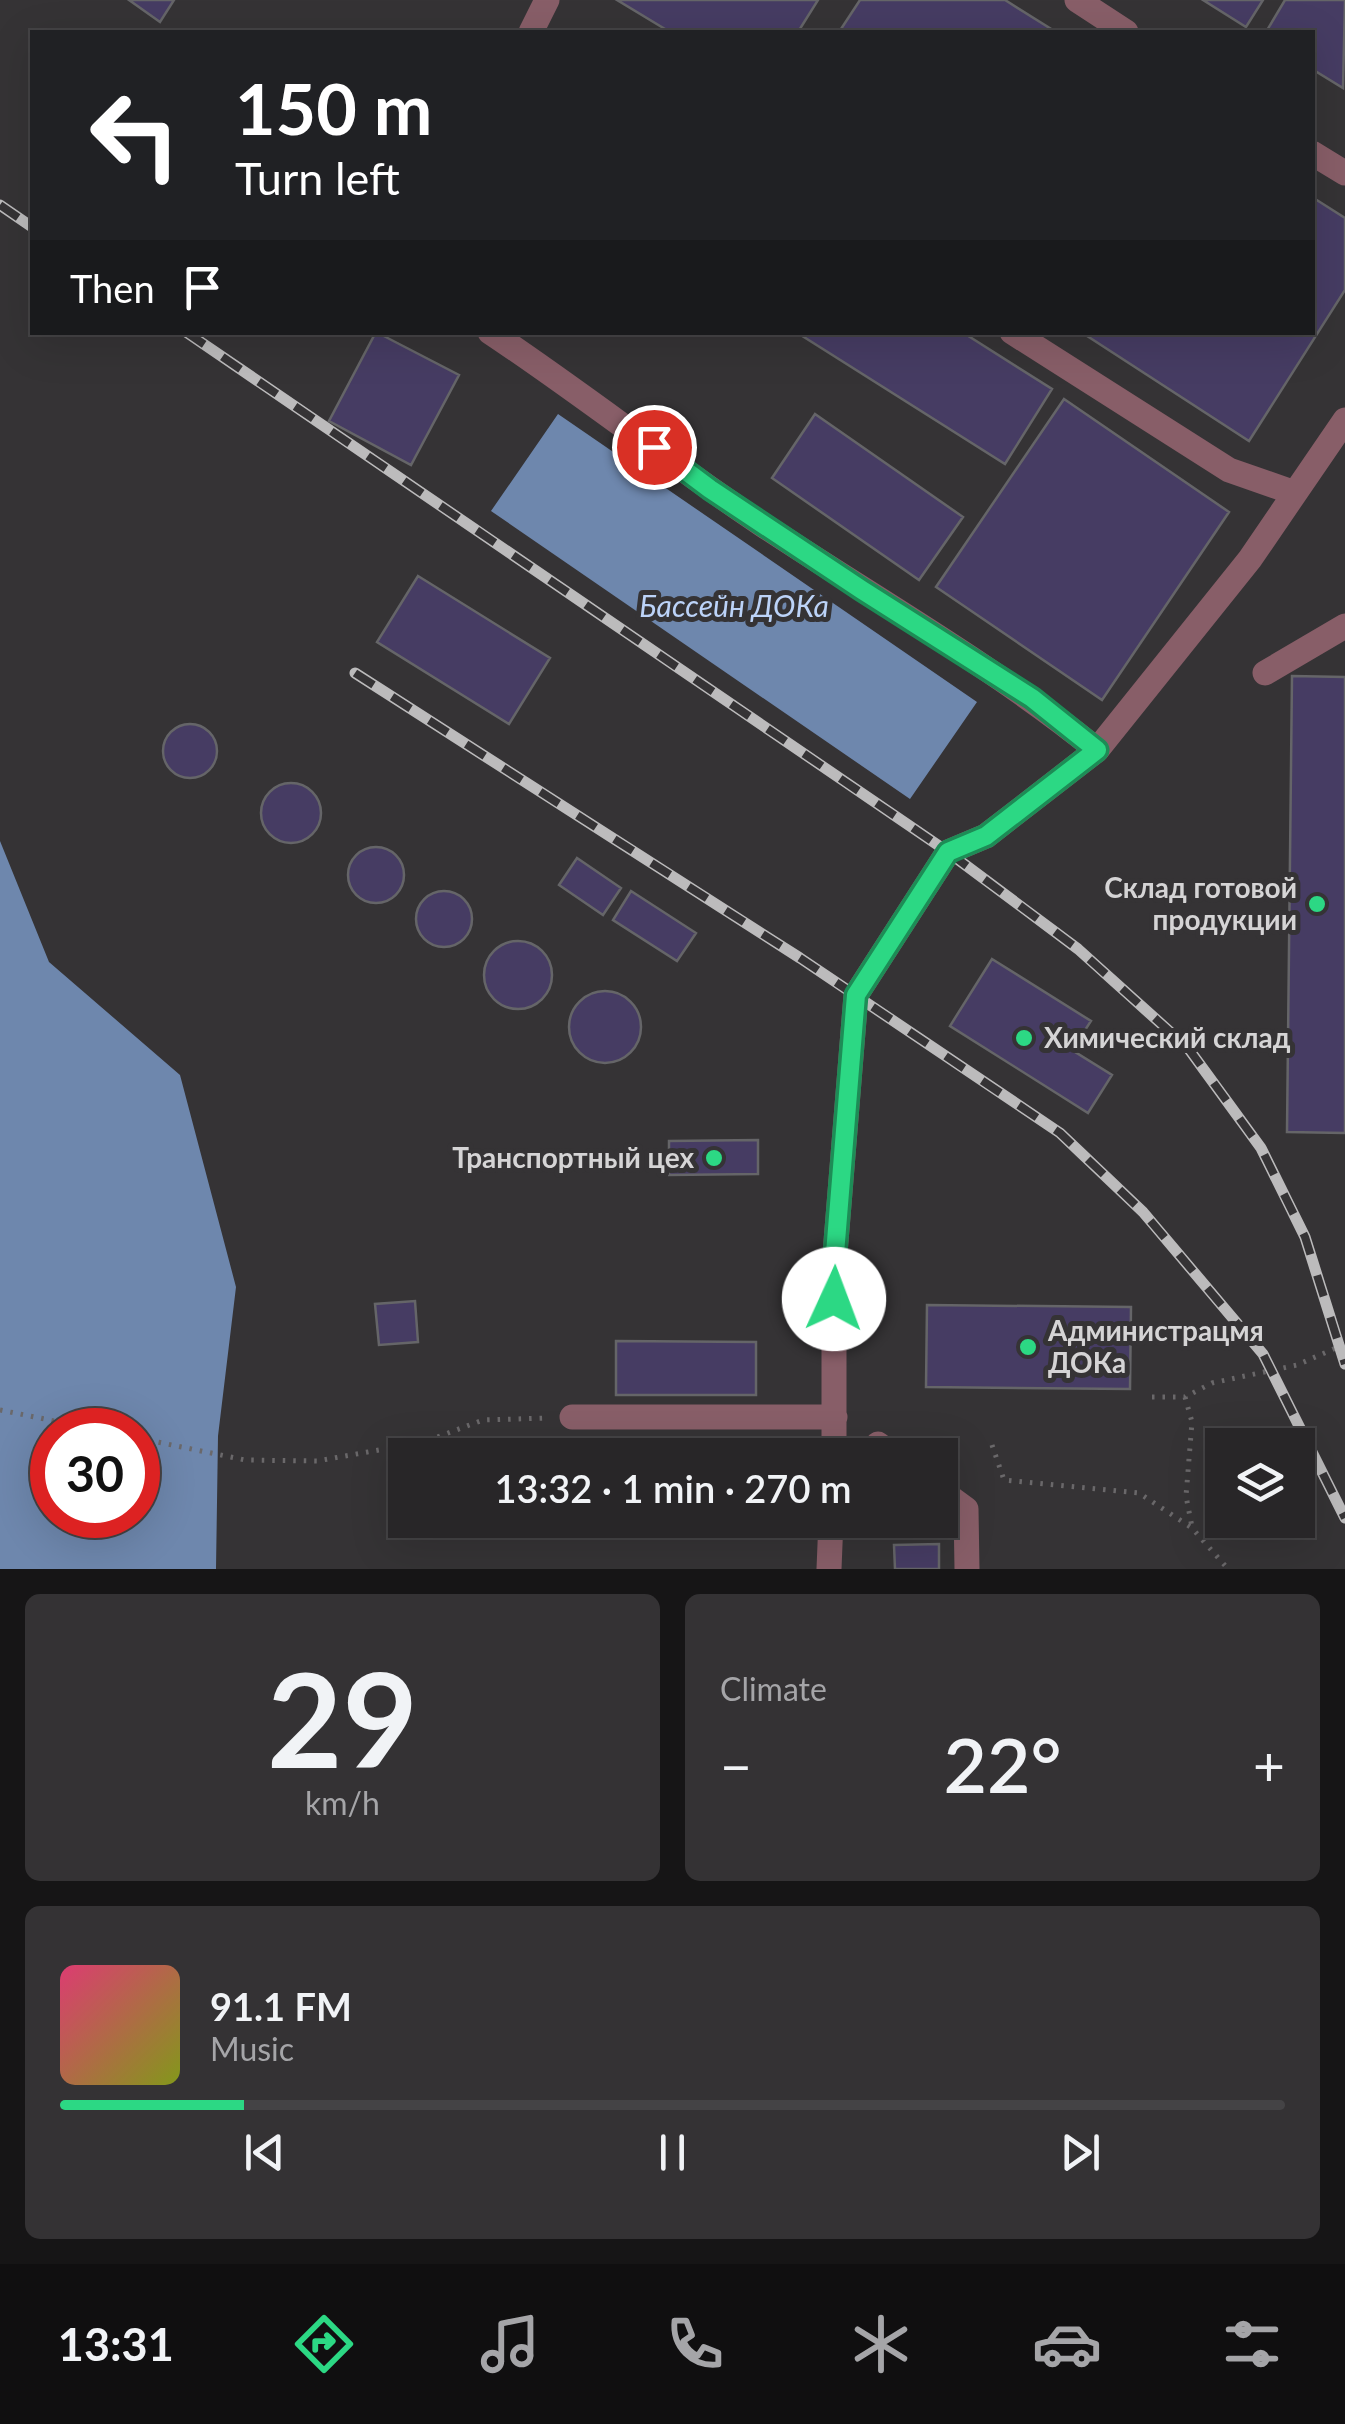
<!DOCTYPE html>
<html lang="en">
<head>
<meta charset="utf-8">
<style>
	:root { --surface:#282628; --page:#343234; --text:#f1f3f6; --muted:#a5a5a8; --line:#444345; --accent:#2cd884 }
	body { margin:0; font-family:Lato,sans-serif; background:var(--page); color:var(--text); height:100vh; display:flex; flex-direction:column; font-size:38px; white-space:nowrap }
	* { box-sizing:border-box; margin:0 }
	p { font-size:32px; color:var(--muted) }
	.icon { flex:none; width:55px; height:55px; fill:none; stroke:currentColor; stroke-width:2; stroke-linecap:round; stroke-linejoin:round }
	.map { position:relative; height:1569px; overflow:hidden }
	.side { display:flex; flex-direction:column; gap:25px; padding:25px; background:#161516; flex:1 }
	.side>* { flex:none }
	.hud { position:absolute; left:30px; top:30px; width:1285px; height:305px; border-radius:0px; box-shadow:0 10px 40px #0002,0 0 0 2px var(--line); background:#202124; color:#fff; overflow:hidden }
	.controls { position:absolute; left:1205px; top:1428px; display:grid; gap:20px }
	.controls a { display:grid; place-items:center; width:110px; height:110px; border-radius:0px; background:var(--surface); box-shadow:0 10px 40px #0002,0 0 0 2px var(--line); font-size:50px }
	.speed { position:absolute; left:30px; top:1408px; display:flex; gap:20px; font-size:50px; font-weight:700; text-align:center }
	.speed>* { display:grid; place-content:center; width:130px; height:130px; border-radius:50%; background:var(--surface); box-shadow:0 10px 40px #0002,0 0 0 2px var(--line); line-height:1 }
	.speed .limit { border:15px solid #d22; background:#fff; color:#111 }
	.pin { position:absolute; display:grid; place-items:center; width:85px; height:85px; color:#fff; margin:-42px; border:5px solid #fff; border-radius:50%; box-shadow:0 2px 10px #0007 }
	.me { position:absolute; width:110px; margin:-55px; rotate:2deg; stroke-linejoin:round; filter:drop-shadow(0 0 8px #0008) }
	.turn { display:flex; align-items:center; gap:35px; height:210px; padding:0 40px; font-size:45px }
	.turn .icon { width:130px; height:130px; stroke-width:2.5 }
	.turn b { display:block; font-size:70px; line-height:85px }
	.then { display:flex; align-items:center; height:95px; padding:0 40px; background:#0003; gap:20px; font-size:38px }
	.big { font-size:75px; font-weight:600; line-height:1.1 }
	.side .card { flex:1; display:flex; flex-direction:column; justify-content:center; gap:15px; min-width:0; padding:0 35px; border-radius:15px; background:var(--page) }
	.side .dial { align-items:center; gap:0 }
	.dial b { font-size:130px; line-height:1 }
	.song { display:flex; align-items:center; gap:30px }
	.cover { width:120px; height:120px; border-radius:15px; background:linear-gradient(135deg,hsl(340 70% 55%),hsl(70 70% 35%)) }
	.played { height:10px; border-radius:5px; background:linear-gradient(90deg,var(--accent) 15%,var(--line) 15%) }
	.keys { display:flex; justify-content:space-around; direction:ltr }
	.heat { display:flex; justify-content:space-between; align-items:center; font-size:55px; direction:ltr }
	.side .tiles { flex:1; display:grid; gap:25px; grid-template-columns:1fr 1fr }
	.card:last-child { grid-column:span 2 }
	.trip { position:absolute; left:388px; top:1438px; width:570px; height:100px; border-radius:0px; background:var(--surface); box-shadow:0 10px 40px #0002,0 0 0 2px var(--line); font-weight:600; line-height:100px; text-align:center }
	.tab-bar { display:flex; height:160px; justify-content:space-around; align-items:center; background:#100f10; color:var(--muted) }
	.tab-bar .icon { width:70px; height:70px }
	.tab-bar .current { color:var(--accent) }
	.tab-bar b { font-size:45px; color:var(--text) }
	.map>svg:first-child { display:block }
	.water { fill:#6e87ad; fill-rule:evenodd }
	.building { fill:#463c63; stroke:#656568; stroke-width:2.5 }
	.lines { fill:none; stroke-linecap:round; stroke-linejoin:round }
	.path { stroke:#6a686a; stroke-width:5; stroke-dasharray:2.5 8; stroke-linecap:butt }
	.minor { stroke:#885e68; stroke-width:25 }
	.rail-casing { stroke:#bcbbbc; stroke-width:11 }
	.rail { stroke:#353335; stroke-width:8; stroke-dasharray:22; stroke-linecap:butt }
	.route-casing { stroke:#1d8c56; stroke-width:25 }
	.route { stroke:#2cd884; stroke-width:18 }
	.poi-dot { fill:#2cd884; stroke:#353335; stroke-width:4 }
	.labels { text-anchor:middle; stroke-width:10; stroke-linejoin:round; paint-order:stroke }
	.poi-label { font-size:28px; font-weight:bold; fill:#d5d4d5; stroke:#353335; text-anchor:end }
	.water-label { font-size:30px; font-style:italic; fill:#bcd3f8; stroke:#353335 }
</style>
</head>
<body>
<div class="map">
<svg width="1345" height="1569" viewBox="0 0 1345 1569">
	<rect width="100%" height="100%" fill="#353335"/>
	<path class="water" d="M558,414L977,702L910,799L491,511Z
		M0,841L49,962L180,1075L236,1287L218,1436L216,1569H0ZM52,1430H138V1515H52Z"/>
	<path class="building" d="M129,0H174L160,22Z
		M617,0H818L798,32H670Z
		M860,0H1005L1056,32H839Z
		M1203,0H1263L1246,27Z
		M1285,0H1345L1343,88L1312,69V32H1266Z
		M1312,197L1345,218V290L1249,441L1081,332H1312Z
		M376,332L459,375L411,465L329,421Z
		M796,332H962L1052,389L1005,464Z
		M1064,399L1229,512L1102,700L936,587Z
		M815,414L963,517L919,580L772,478Z
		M418,576L550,658L509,724L377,642Z
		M1292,676L1345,677V1133L1287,1132Z
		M163 751a27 27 0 1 1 54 0a27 27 0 1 1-54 0Z
		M261 813a30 30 0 1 1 60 0a30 30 0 1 1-60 0Z
		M348 875a28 28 0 1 1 56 0a28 28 0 1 1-56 0Z
		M577,858L621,888L603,915L559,885Z
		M631,891L696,933L677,961L613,920Z
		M416 919a28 28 0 1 1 56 0a28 28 0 1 1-56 0Z
		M484 975a34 34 0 1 1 68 0a34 34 0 1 1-68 0Z
		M992,959L1091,1021L1072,1050L1112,1075L1088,1113L950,1026Z
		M569 1027a36 36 0 1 1 72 0a36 36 0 1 1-72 0Z
		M758,1140V1174L669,1175V1141Z
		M415,1301L418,1342L379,1345L375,1304Z
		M927,1305L1131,1307L1130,1389L926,1387Z
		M616,1341L756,1342V1395H616Z
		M939,1544V1569H895L894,1545Z"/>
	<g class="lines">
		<path class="path" d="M1152,1397H1185L1212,1383L1297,1365L1345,1344
			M1185,1397L1192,1422L1186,1496L1192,1527
			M0,1410L99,1430
			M138,1438L245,1460L317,1461L424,1442L483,1420L547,1418
			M992,1445L1004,1480L1139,1493L1192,1528L1228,1569"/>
		<path class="minor" d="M1077,0L1126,32
			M531,32L547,0
			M1312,153L1345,173
			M490,332C583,394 670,463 763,525C875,599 993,666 1097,750
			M1012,332L1229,470L1295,493
			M1265,673L1345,626
			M572,1417H835
			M878,1444L893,1455
			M834,1455V1266L856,995L948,852L986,836L1097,750L1250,559L1345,420
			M940,1490L966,1509L967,1569
			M829,1569L831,1520"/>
		<g class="rail-casing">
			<path id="rail" d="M0,205L32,227
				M186,332L948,852L1078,949L1188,1048L1261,1148L1305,1237L1345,1364
				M355,673L800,958L1060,1133L1143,1212L1263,1354L1345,1518"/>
		</g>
		<use href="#rail" class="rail"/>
	</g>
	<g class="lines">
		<g class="route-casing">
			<path id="route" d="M654,447L710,489L862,590L1032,698L1097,750L986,836L948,852L856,995L834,1266V1299"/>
		</g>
		<use href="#route" class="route"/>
	</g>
	<g class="poi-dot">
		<circle cx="1317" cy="904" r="10"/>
		<circle cx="1024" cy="1038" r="10"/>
		<circle cx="714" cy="1158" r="10"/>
		<circle cx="1028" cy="1347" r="10"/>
	</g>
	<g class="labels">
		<g class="poi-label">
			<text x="1297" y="898">Склад готовой<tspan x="1297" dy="32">продукции</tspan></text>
			<text x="1044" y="1048" text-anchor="start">Химический склад</text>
			<text x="694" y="1168">Транспортный цех</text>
			<text x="1048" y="1341" text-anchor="start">Администрацмя<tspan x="1048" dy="32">ДОКа</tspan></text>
		</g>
		<g class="water-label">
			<text x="734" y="617">Бассейн ДОКа</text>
		</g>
	</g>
</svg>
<div class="controls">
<a><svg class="icon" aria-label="layers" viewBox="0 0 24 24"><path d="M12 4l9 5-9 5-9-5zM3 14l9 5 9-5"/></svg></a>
</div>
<div class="speed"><div class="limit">30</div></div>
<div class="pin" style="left:654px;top:447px;background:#d93025"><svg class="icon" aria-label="arrive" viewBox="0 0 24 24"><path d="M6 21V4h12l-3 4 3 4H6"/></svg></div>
<svg class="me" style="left:834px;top:1299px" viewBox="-20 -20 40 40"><circle r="19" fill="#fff"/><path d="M0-13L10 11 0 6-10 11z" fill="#2cd884"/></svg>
<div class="trip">13:32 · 1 min · 270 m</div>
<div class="hud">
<div class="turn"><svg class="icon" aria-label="left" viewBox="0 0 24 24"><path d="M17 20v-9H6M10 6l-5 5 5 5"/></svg><div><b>150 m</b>Turn left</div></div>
<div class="then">Then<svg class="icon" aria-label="arrive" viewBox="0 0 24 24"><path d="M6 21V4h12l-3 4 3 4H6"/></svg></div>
</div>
</div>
<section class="side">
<div class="tiles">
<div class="card dial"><b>29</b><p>km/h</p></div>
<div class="card"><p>Climate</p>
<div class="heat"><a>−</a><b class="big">22°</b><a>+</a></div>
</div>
<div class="card">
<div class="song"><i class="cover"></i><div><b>91.1 FM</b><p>Music</p></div></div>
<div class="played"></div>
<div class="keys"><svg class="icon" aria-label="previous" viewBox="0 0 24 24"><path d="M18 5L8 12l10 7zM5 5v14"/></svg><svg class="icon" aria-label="pause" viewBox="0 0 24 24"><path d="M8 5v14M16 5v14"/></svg><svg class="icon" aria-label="next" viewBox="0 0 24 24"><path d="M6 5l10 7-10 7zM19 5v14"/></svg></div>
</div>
</div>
</section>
<nav class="tab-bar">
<b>13:31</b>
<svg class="icon current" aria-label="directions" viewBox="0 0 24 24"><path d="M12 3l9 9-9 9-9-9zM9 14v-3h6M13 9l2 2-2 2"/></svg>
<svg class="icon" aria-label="music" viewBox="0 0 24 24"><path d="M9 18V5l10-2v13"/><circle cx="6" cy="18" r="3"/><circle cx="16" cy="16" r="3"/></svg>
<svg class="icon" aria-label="phone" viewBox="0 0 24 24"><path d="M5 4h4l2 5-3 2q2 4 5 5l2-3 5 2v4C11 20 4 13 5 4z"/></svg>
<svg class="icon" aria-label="climate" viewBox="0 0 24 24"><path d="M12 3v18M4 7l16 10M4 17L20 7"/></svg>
<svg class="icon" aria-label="car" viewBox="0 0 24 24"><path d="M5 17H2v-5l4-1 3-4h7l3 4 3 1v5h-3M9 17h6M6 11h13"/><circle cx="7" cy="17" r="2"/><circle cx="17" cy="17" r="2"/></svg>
<svg class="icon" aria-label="filters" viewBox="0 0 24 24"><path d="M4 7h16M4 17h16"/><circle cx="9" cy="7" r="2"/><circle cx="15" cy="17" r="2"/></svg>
</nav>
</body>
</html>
